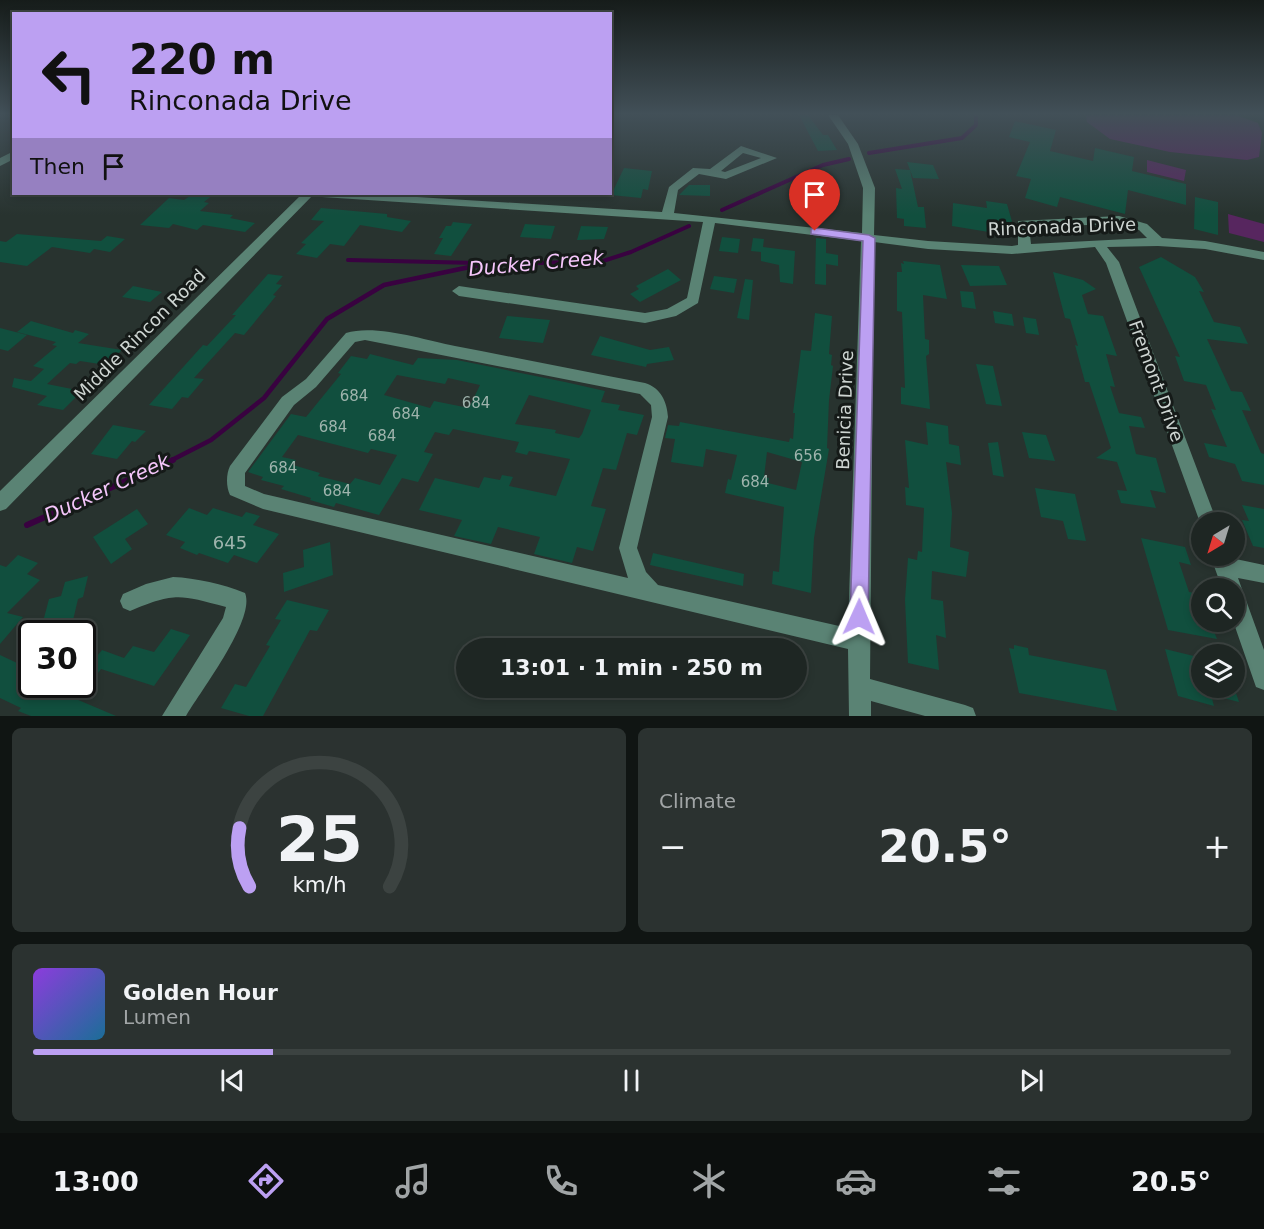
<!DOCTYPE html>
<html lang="en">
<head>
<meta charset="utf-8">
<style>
	:root { --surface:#1e2623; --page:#2b3230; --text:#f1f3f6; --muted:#a1a5a6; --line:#3c4341; --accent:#bca0f2 }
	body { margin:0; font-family:"DejaVu Sans",sans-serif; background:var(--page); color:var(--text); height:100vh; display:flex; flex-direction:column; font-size:22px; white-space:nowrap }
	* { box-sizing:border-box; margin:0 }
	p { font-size:20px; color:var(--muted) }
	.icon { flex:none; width:33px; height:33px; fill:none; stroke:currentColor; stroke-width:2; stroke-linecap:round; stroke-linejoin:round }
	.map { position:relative; height:716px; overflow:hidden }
	.details { display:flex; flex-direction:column; gap:12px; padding:12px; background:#101513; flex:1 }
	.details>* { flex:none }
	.guide { position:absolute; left:12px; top:12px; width:600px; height:183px; border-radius:0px; box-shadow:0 3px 9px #0003,0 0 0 2px var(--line); background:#bca0f2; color:#111; overflow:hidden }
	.needle { width:39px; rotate:218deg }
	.tools { position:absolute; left:1191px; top:512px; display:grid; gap:12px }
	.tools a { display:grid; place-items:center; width:54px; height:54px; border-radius:50%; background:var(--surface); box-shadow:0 3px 9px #0003,0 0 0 2px var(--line); font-size:30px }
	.speed { position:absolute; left:18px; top:620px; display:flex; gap:12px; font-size:30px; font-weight:700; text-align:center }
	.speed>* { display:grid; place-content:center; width:78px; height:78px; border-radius:50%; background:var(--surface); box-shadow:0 3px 9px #0003,0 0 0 2px var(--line); line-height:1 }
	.speed .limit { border:3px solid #111; border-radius:9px; background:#fff; color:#111 }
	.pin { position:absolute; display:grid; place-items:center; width:51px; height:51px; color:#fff; margin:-62px -26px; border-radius:50% 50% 50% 0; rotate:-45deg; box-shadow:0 0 6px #0007 }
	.pin .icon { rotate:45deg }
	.me { position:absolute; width:66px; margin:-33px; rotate:1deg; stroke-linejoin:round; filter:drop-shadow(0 0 4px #0008) }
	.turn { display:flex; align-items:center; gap:21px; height:126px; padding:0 18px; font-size:27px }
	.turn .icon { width:78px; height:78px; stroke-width:2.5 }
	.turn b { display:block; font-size:42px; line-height:51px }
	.then { display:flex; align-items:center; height:57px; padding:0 18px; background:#0003; gap:12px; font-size:22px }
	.big { font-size:45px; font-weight:600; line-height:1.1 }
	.details .card { flex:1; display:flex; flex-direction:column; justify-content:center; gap:9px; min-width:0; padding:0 21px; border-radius:9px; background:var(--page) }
	.details .dial { align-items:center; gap:0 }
	.dial svg { height:156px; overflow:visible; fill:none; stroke:var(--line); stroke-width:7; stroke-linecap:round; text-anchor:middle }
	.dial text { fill:var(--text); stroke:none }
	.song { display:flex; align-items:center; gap:18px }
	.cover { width:72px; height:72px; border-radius:9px; background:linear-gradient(135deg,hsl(270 70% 55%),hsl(200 70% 35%)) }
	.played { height:6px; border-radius:3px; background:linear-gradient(90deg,var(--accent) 20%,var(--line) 20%) }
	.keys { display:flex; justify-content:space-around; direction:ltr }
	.heat { display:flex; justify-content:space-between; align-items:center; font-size:33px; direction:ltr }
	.details .tiles { flex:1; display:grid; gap:12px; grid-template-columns:1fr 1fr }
	.card:last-child { grid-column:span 2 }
	.trip { position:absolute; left:456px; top:638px; width:351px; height:60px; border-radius:30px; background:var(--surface); box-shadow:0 3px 9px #0003,0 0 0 2px var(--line); font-weight:600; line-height:60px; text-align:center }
	.menu { display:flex; height:96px; justify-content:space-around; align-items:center; background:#0c0f0e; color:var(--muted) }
	.menu .icon { width:42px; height:42px }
	.menu .active { color:var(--accent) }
	.menu b { font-size:27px; color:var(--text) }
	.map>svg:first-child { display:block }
	.green { fill:#57265f }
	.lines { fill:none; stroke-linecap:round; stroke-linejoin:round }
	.stream-far2 { stroke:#390240; stroke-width:4 }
	.stream-far1 { stroke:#390240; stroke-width:4.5 }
	.stream { stroke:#390240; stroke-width:6 }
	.building { fill:#114f3e; fill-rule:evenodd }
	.minor { fill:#5a8374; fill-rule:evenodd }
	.route { fill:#bca0f2; stroke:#7a689d; stroke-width:1.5 }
	.labels { text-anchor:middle; stroke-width:6; stroke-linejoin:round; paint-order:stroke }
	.number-label { font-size:15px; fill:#9fb4ad }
	.street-label { font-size:18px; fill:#ced5d2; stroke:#151a18 }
	.near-number-label { font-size:18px; fill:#9fb4ad }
	.water-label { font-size:20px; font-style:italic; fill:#f5c6fb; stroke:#151a18 }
</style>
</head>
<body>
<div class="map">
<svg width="1264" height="716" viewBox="0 0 1264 716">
	<rect width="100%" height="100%" fill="#28332f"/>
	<path class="green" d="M1086,115H1236L1258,123L1262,133L1259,157L1247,160L1170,152L1110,139L1087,122Z
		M1147,160L1186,170L1184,181L1147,172Z
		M1228,214L1264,224V242L1229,233Z"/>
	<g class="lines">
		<path class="stream-far2" d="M869,153L962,138L976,125V115
			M722,210L823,165L849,159
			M348,260L477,263
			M477,265L603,261L631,252L689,226"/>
		<path class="stream-far1" d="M170,461L211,440L264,398L327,319L384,285L484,264"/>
		<path class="stream" d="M27,525L173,460"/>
	</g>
	<path class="building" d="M799,115H808L823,135H828L837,150L818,151Z
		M1015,121L1056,130L1050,151L1093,161L1095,148L1134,157L1132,171L1186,184V205L1128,190L1125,214L1060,197L1057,207L1025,198L1031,179L1016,176L1030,142L1009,137Z
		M907,162L933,165L939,179L913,178Z
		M624,168L652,171L648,190L643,189L641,198L611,195Z
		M895,169L910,170L918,207H924L926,228L904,226V219L897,218L896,188L902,189Z
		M689,185H710V196L679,195Z
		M193,194H214L204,202L209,203L200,211L233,215L230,218L255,223L245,232L203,225L197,230L173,224L169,228L140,225L169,198L184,200Z
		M1195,197L1218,202V235L1194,229Z
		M986,201L1007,204L1013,225L999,224L1001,234L952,226L953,203L987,208Z
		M321,208L387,214V217L411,221L402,232L360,225L344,246L330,244L317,258L296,254L306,244L301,243L324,221L311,220Z
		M453,222L472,224L451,256L434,254L443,238H439L446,226H451Z
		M525,224L555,226L551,239L520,237Z
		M581,226L608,227L604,239L577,240Z
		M17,234L101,241L107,236L125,239L110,252L94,249L90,253L52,247L27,266L0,262V241L6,242Z
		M722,237L740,239L738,253L719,251Z
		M753,238L764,239L763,247L795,251L793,284L780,282L779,265L761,261V252L751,251Z
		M816,238L826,239V253L838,255V266L826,264V285L815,284Z
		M1161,257L1195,277L1204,292L1199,291L1214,322L1240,327L1248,344L1207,339L1231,391L1242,392L1251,411L1242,410L1261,453L1264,454V485L1242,481L1235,464L1209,457L1204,443L1227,447L1211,409L1216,410L1206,385L1184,381L1175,356L1180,357L1139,267Z
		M903,261L940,265L947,299L923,295L925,339L929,340V354L926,356L930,409L901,404V387L905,388L902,312L897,311V272H902L901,263L904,264Z
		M961,265L999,266L1007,285L970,286Z
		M668,269L681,280L640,302L630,294L639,289L636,286Z
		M1053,272L1083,280L1096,289L1082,295L1088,314L1103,316L1117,356L1106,354L1115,387L1110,386L1119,413L1141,417L1145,428L1129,426L1136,454L1156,458L1166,493L1150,490L1156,508L1121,503L1117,490L1127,491L1117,462L1096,458L1111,448L1089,382H1085L1075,345L1078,346L1070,319L1065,318Z
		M268,274L283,276L276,284L282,285L273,295L276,296L244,335L235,333L194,378L204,379L188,398L182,397L172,409L149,405L203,345L207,346L236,315H232Z
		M714,276L737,279L734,293L710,289Z
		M745,279L753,280L749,320L737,318Z
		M133,286L162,292L150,302L122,297Z
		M960,291L973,292L976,309L962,307Z
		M993,311L1012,314L1014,326L995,323Z
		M815,313L832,316L829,354L832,355L831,365L833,366L829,400L827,448L829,449L814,538L811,593L772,584L773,571L779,572L784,507L725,493L728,479L731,480L737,455L706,449L703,467L671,462L675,439L665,438L668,425L679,426L680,422L789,442L790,438L793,439L795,413H793L801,350L811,351ZM767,452L802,462L796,490L768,483L769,478L764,477Z
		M507,316L550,320L543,343L499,338Z
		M1023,317L1036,319L1039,335L1026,333Z
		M31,321L73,333L75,330L89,334L78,343L122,350L106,365L80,361L76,364L70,363L47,384L82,391L63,410L37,405L47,396L12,387L14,378L31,381L44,369L33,366L57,346L52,345L56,342L17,332Z
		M0,328L27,335L8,351L0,349Z
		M600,336L650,350L669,347L674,360L647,364L646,367L591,355Z
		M370,354L413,365L418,358L457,360L565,382L605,391L601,402L620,405L618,410L644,415L637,435L627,433L616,470L603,468L591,506L606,509L593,551L577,547L572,563L534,554L540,537L498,527L491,544L454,536L462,520L419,510L435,478L479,488L484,477L500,480L502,475L513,477L509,486L556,496L570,459L529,451L527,455L515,452L519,442L453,429L449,435L435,432L424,452L433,454L418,482L402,478L379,515L336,503L334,507L310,500L311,498L281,489L284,486L261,480L263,477L248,472L291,414L306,417L341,374L338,373L351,356L367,359ZM397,375L445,384L448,378L480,385L469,408L434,401L430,408L384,395ZM529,395L591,410L582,434L579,438L555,433L556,430L515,424ZM298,435L368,453L371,449L397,455L380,485L355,478L350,484L318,476L320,473L293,465L296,460L282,457Z
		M976,364L993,366L1002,406L986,404Z
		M926,422L948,426L949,444L959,446L961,465L946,462L952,513L950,547L969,552L966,577L932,571L931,599L943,601L946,638L936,635L939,670L908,663L905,600L908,558L917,560L918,551L922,552L924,508L906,505L905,487L909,488L905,440L928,445Z
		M113,425L146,431L135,442L132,441L117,459L91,454Z
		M1022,432L1046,435L1055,461L1029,458Z
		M998,442L1004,477L993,475L988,443Z
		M1035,488L1075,494L1086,541L1068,539L1063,521L1041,517Z
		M1242,505L1264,509V548L1253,546L1242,520L1249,521Z
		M189,508L207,515L213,508L242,517L246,512L260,516L253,525L279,534L257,563L234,555L228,563L199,553L197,555L180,548L185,542L166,535Z
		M137,509L148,524L125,539L132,549L111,564L93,537Z
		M1141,538L1185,547L1191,565L1179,562L1189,592L1199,594L1202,621H1210L1217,639L1168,630Z
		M330,542L333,575L284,592L283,573L304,567L303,550Z
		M653,553L744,574L743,586L650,565Z
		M18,555L38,563L27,574L40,580L7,613L23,617L0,644V565L6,567Z
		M88,576L83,597L78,599L70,633H40L49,599L61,596L65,582Z
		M287,600L329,610L317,631L310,630L263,716H249L221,708L235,684L246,687L270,646L266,645L281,620L275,619Z
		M171,629L190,635L154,686L101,669L95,677L83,673L102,650L124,658L133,646L154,652Z
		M1014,645L1028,648L1029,655L1106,670L1117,711L1019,693L1009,648L1014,649Z
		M1165,649L1202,658V687H1234L1239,702L1211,695L1214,706L1178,696Z
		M0,655L32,670V684H49L80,695L76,699L116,716H31L18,711L21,708L0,698Z"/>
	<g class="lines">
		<path class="minor" d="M828,115H838L858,144L875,188L874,235L928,241L1012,246L1018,245V221L1119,216L1147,224L1162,238L1205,241L1264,252V260L1205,249L1158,246L1107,247L1119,262L1217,522H1202V528L1106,263L1095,247L1012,254L928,249L874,242L870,679L965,705L973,708L976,716H925L871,701V716H849L848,649L263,509L230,495C226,487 226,474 230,466L282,397L306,379L346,333C376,324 424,340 455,346C518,358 582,371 645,383C661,388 667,402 668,417L637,548L646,572L658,585L848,628L861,241L715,223L698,303L676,316L645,323L459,296L452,291L459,286L645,313L667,309L687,298L703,222L322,197L316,194H369L662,212L669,187L693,168L710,169L741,146L777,158L726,179L699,174L678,190L674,213L862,233L863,188L848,144ZM743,153L761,158L725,172L721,171ZM1118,224L1139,230L1147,238L1031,244L1029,227ZM365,340L640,394L651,405L652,417L619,548L628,578L264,494L245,486V473L294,405L316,387L355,342Z
			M14,151V159L0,166V158Z
			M302,194H314L6,509L0,511V491Z
			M1210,555H1230L1231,558L1264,565V583L1238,578L1264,650V690L1256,687L1233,621L1234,588H1222Z
			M173,577C196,578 223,584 245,593C256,619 200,692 186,716H162L223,618L226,607C179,595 176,592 130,611L123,608L120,601L123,594L146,584Z"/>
	</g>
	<linearGradient id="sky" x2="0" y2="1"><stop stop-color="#161c1a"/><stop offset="0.53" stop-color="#425058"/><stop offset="1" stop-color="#425058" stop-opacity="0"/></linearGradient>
	<rect width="1264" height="215" fill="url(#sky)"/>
	<path class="route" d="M815,228L869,235L875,238L868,617L865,623L859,626L852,623L850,617L863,241L811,234V229Z"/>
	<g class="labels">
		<g class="number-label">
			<text x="354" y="401">684</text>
			<text x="476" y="408">684</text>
			<text x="406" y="419">684</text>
			<text x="333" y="432">684</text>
			<text x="382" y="441">684</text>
			<text x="808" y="461">656</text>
			<text x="283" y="473">684</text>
			<text x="755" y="487">684</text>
			<text x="337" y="496">684</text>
		</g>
		<g class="street-label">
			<text transform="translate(1062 227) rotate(-2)" y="6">Rinconada Drive</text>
			<text transform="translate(140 335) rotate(-45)" y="6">Middle Rincon Road</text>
			<text transform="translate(1156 381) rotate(70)" y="6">Fremont Drive</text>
			<text transform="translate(845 410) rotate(-88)" y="6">Benicia Drive</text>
		</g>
		<g class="near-number-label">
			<text x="230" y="549">645</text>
		</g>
		<g class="water-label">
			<text transform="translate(536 263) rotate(-5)" y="7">Ducker Creek</text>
			<text transform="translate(107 488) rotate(-25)" y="7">Ducker Creek</text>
		</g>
	</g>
</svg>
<div class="tools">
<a><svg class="needle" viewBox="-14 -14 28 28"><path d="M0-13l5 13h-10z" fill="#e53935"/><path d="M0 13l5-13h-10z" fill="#a1a5a6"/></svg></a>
<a><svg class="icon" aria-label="search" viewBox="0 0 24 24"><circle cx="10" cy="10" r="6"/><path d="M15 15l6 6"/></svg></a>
<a><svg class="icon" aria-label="layers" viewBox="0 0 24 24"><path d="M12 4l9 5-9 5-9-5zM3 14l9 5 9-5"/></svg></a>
</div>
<div class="speed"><div class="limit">30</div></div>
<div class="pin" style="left:815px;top:231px;background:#d93025"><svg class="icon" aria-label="arrive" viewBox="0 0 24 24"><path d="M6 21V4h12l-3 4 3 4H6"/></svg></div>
<svg class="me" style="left:859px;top:617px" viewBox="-20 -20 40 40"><path d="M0-17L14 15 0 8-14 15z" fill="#bca0f2" stroke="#fff" stroke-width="4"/></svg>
<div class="trip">13:01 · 1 min · 250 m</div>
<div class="guide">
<div class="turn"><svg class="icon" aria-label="left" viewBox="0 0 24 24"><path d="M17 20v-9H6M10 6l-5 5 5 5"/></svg><div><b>220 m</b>Rinconada Drive</div></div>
<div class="then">Then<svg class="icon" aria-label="arrive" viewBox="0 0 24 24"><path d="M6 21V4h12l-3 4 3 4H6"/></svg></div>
</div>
</div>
<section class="details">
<div class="tiles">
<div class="card dial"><svg viewBox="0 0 100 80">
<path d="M14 69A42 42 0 1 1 86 69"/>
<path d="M14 69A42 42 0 0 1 9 39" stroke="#bca0f2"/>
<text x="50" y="56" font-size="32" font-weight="700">25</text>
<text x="50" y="72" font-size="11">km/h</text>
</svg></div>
<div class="card"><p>Climate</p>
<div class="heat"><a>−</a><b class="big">20.5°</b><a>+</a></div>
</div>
<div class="card">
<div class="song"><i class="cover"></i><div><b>Golden Hour</b><p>Lumen</p></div></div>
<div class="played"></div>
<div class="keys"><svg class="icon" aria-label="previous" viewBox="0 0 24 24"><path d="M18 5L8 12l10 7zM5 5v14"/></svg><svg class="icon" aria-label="pause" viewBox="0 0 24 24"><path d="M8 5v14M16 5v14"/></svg><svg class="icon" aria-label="next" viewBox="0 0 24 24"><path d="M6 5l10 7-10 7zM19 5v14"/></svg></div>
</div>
</div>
</section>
<nav class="menu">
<b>13:00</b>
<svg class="icon active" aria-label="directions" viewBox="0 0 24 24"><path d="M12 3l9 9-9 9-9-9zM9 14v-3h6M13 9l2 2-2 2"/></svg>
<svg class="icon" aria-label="music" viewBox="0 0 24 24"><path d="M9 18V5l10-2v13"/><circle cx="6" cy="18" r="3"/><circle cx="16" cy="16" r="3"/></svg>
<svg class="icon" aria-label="phone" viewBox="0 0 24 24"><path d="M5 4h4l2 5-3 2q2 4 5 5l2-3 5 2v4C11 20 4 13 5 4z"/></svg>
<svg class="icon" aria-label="climate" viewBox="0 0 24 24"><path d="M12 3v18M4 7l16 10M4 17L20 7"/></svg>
<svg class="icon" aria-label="car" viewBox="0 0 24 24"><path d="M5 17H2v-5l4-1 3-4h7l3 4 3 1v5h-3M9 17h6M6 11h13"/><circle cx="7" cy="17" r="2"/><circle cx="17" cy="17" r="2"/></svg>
<svg class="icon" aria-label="filters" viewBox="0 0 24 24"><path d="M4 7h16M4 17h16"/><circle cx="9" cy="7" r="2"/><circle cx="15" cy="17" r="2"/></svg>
<b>20.5°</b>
</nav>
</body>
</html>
